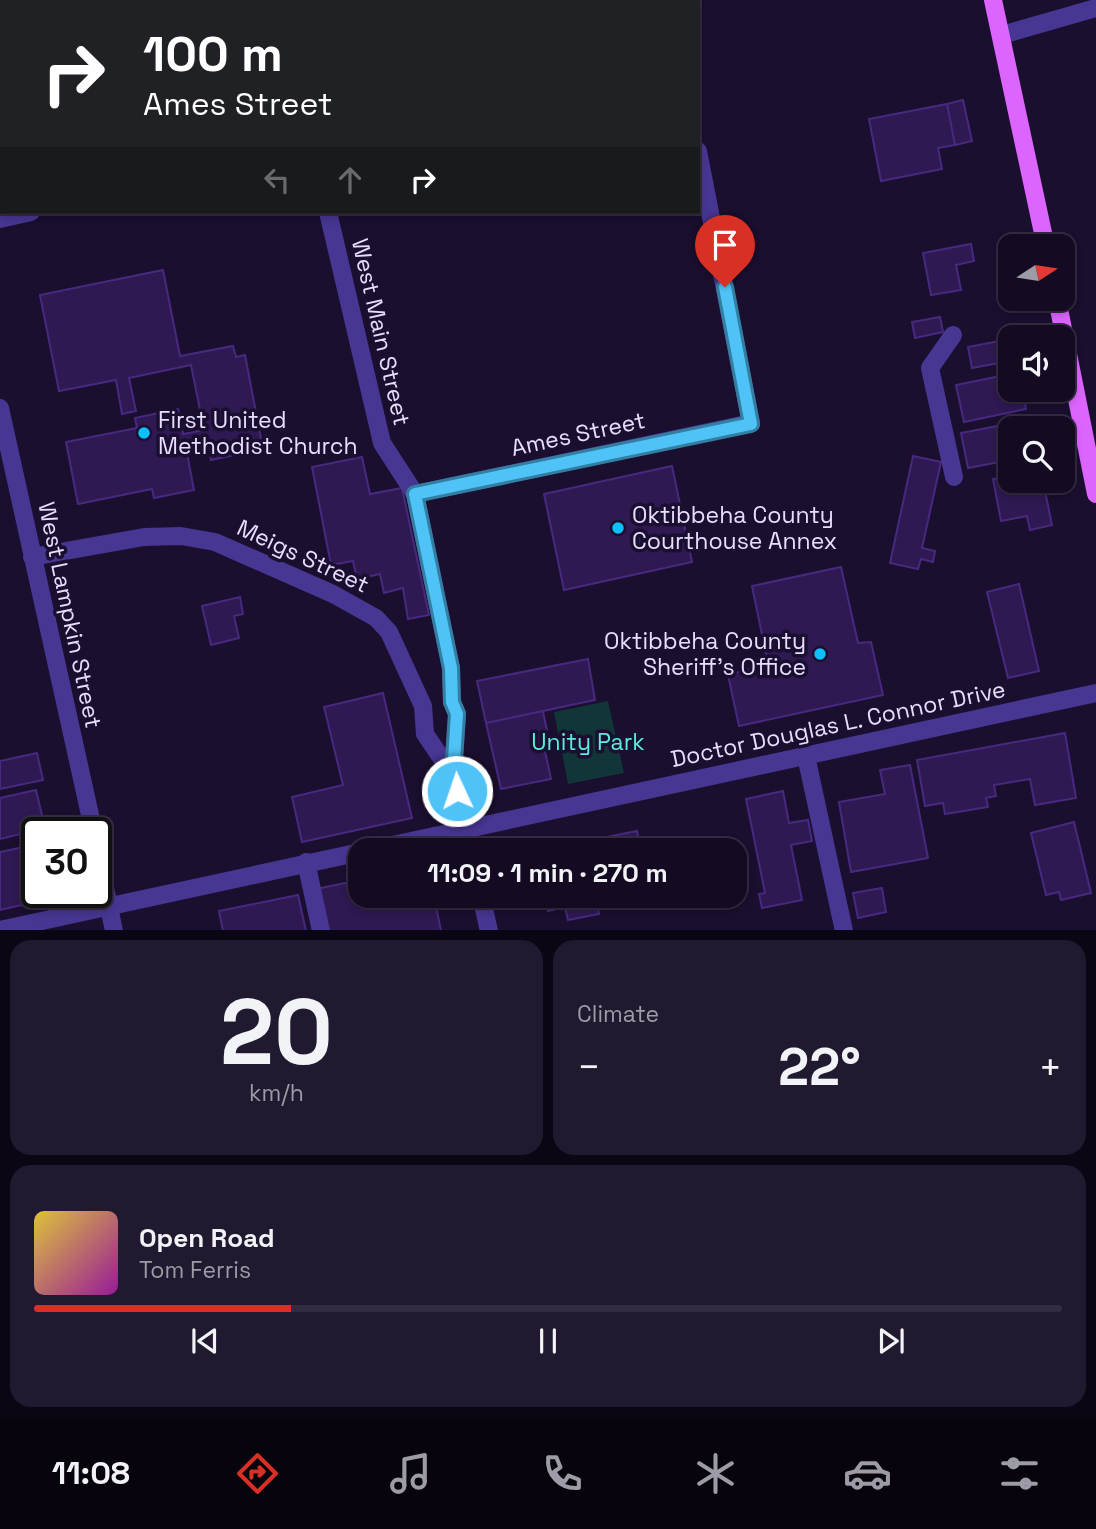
<!DOCTYPE html>
<html lang="en">
<head>
<meta charset="utf-8">
<style>
	:root { --surface:#140b23; --page:#211930; --text:#f1f3f6; --muted:#9d9ba6; --line:#332b41; --accent:#d93025 }
	body { margin:0; font-family:"Space Grotesk",sans-serif; background:var(--page); color:var(--text); height:100vh; display:flex; flex-direction:column; font-size:26px; white-space:nowrap }
	* { box-sizing:border-box; margin:0 }
	p { font-size:23px; color:var(--muted) }
	.icon { flex:none; width:38px; height:38px; fill:none; stroke:currentColor; stroke-width:2; stroke-linecap:round; stroke-linejoin:round }
	.map { position:relative; height:930px; overflow:hidden }
	.panel { display:flex; flex-direction:column; gap:10px; padding:10px; background:#0b0613; flex:1 }
	.panel>* { flex:none }
	.guide { position:absolute; left:0px; top:0px; width:700px; height:214px; box-shadow:0 4px 10px #0003,0 0 0 2px var(--line); background:#202124; color:#fff; overflow:hidden }
	.needle { width:46px; rotate:78deg }
	.tools { position:absolute; left:998px; top:234px; display:grid; gap:14px }
	.tools a { display:grid; place-items:center; width:77px; height:77px; border-radius:14px; background:var(--surface); box-shadow:0 4px 10px #0003,0 0 0 2px var(--line); font-size:35px }
	.speed { position:absolute; left:21px; top:817px; display:flex; gap:14px; font-size:35px; font-weight:700; text-align:center }
	.speed>* { display:grid; place-content:center; width:91px; height:91px; border-radius:50%; background:var(--surface); box-shadow:0 4px 10px #0003,0 0 0 2px var(--line); line-height:1 }
	.speed .limit { border:4px solid #111; border-radius:10px; background:#fff; color:#111 }
	.pin { position:absolute; display:grid; place-items:center; width:60px; height:60px; color:#fff; margin:-72px -30px; border-radius:50% 50% 50% 0; rotate:-45deg; box-shadow:0 0 7px #0007 }
	.pin .icon { rotate:45deg }
	.me { position:absolute; width:77px; margin:-38px; rotate:357deg; stroke-linejoin:round; filter:drop-shadow(0 0 5px #0008) }
	.turn { display:flex; align-items:center; gap:24px; height:147px; padding:0 28px; font-size:32px }
	.turn .icon { width:91px; height:91px; stroke-width:2.5 }
	.turn b { display:block; font-size:49px; line-height:60px }
	.lanes { display:flex; align-items:center; height:66px; padding:0 28px; background:#0003; justify-content:center; gap:35px; direction:ltr }
	.lanes .off { opacity:.35 }
	.big { font-size:52px; font-weight:700; line-height:1.1 }
	.panel .card { flex:1; display:flex; flex-direction:column; justify-content:center; gap:10px; min-width:0; padding:0 24px; border-radius:21px; background:var(--page) }
	.panel .dial { align-items:center; gap:0 }
	.dial b { font-size:91px; line-height:1 }
	.song { display:flex; align-items:center; gap:21px }
	.cover { width:84px; height:84px; border-radius:10px; background:linear-gradient(135deg,hsl(50 70% 55%),hsl(300 70% 35%)) }
	.played { height:7px; border-radius:4px; background:linear-gradient(90deg,var(--accent) 25%,var(--line) 25%) }
	.keys { display:flex; justify-content:space-around; direction:ltr }
	.heat { display:flex; justify-content:space-between; align-items:center; font-size:38px; direction:ltr }
	.panel .tiles { flex:1; display:grid; gap:10px; grid-template-columns:1fr 1fr }
	.card:last-child { grid-column:span 2 }
	.trip { position:absolute; left:348px; top:838px; width:399px; height:70px; border-radius:21px; background:var(--surface); box-shadow:0 4px 10px #0003,0 0 0 2px var(--line); font-weight:700; line-height:70px; text-align:center }
	.dock { display:flex; height:112px; justify-content:space-around; align-items:center; background:#08040e; color:var(--muted) }
	.dock .icon { width:49px; height:49px }
	.dock .current { color:var(--accent) }
	.dock b { font-size:32px; color:var(--text) }
	.map>svg:first-child { display:block }
	.green { fill:#12353a }
	.building { fill:#2e1952; stroke:#482980; stroke-width:2 }
	.lines { fill:none; stroke-linecap:round; stroke-linejoin:round }
	.minor { stroke:#483693; stroke-width:18 }
	.major { stroke:#dd65ff; stroke-width:18 }
	.route-casing { stroke:#337fa1; stroke-width:18 }
	.route { stroke:#4fc3f7; stroke-width:12 }
	.poi-dot { fill:#0ac0ff; stroke:#1a0f2f; stroke-width:2.5 }
	.labels { text-anchor:middle; stroke-width:7; stroke-linejoin:round; paint-order:stroke }
	.street-label { font-size:23px; fill:#e7deff; stroke:#1a0f2f }
	.poi-label { font-size:23px; fill:#e7deff; stroke:#1a0f2f; text-anchor:start }
	.park-label { font-size:23px; fill:#5cecdf; stroke:#1a0f2f }
</style>
</head>
<body>
<div class="map">
<svg width="1096" height="931" viewBox="0 0 1096 931">
	<rect width="100%" height="100%" fill="#1a0f2f"/>
	<path class="green" d="M608,701L624,773L568,784L554,712Z"/>
	<path class="building" d="M963,100L972,141L955,145L947,104Z
		M947,104L955,145L938,148L942,169L881,181L869,119Z
		M971,244L974,261L956,265L961,290L931,295L923,253Z
		M163,270L180,356L233,346L236,357L245,355L263,449L211,460L209,449L187,453L194,490L154,498L152,489L78,504L66,442L137,428L135,418L178,409L183,434L204,430L191,365L129,378L136,411L122,414L116,380L59,391L40,295Z
		M940,317L943,332L915,338L912,322Z
		M1010,339V361L972,368L968,347Z
		M1010,374V390H1023L1026,409L964,422L956,385Z
		M1028,420L1029,429H1010V460L968,468L961,433Z
		M913,456L941,462L922,548L935,551L933,562L921,559L918,569L890,563Z
		M362,457L370,494L402,488L429,615L408,619L403,588L384,593L380,574L357,579L353,561L331,565L312,467Z
		M672,466L692,562L564,590L544,494Z
		M1010,476V481H1043L1052,525L1030,530L1027,516L1001,521L993,479Z
		M841,567L858,643L871,642L883,695L739,726L728,675L768,664L752,586Z
		M1019,584L1039,671L1008,678L987,592Z
		M240,597L243,614L234,616L239,638L211,645L202,606Z
		M588,659L595,700L486,723L477,681Z
		M383,693L412,818L302,842L292,797L343,785L324,707Z
		M543,711L549,741L543,742L551,779L501,789L486,723Z
		M1065,733L1076,798L1035,805L1030,779L994,785L996,796L986,798L988,807L945,814L943,803L925,806L917,760Z
		M37,753L43,780L0,789V761Z
		M910,765L928,858L851,872L839,802L885,794L880,770Z
		M36,790L45,828L0,839V798Z
		M783,791L789,823L808,820L812,841L791,845L802,900L762,908L759,894L765,893L746,799Z
		M1074,822L1091,893L1061,900L1059,892L1046,895L1031,833Z
		M637,831L639,840L645,838L647,850H542Z
		M37,844V892H78L0,910V852Z
		M360,880V896H434L441,931H324L316,889Z
		M882,888L886,912L858,918L853,893Z
		M298,895L306,931H223L219,911Z
		M535,896H626L597,902L599,914L568,920L565,907L548,911L546,903L537,905Z"/>
	<g class="lines">
		<path class="minor" d="M275,0L276,2
			M669,0L670,2
			M1002,35L1096,8
			M328,212L382,443L415,494L451,668L452,702L457,714L453,775L471,850
			M0,219L31,212
			M953,335L930,368L954,477
			M0,408L94,833
			M415,494L751,423L698,151
			M32,557L144,537L181,536L215,542L333,594L376,618L389,632L423,706L425,734L453,775
			M806,756L844,931
			M96,844L114,931
			M306,862L321,931
			M481,896L489,931
			M0,930L1096,693"/>
		<path class="major" d="M993,0L1046,247
			M1057,299L1096,494"/>
	</g>
	<g class="lines">
		<g class="route-casing">
			<path id="route" d="M457,791L453,775L457,714L452,702L451,668L415,494L751,424L725,287"/>
		</g>
		<use href="#route" class="route"/>
	</g>
	<g class="poi-dot">
		<circle cx="144" cy="433" r="7"/>
		<circle cx="618" cy="528" r="7"/>
		<circle cx="820" cy="654" r="7"/>
	</g>
	<g class="labels">
		<g class="street-label">
			<text transform="translate(381 332) rotate(77)" y="8">West Main Street</text>
			<text transform="translate(578 434) rotate(-12)" y="8">Ames Street</text>
			<text transform="translate(303 556) rotate(25)" y="8">Meigs Street</text>
			<text transform="translate(70 615) rotate(78)" y="8">West Lampkin Street</text>
			<text transform="translate(838 724) rotate(-12)" y="8">Doctor Douglas L. Connor Drive</text>
		</g>
		<g class="poi-label">
			<text x="158" y="428">First United<tspan x="158" dy="26">Methodist Church</tspan></text>
			<text x="632" y="523">Oktibbeha County<tspan x="632" dy="26">Courthouse Annex</tspan></text>
			<text x="806" y="649" text-anchor="end">Oktibbeha County<tspan x="806" dy="26">Sheriff's Office</tspan></text>
		</g>
		<g class="park-label">
			<text x="588" y="750">Unity Park</text>
		</g>
	</g>
</svg>
<div class="tools">
<a><svg class="needle" viewBox="-14 -14 28 28"><path d="M0-13l5 13h-10z" fill="#e53935"/><path d="M0 13l5-13h-10z" fill="#9d9ba6"/></svg></a>
<a><svg class="icon" aria-label="sound" viewBox="0 0 24 24"><path d="M4 9h4l5-4v14l-5-4H4zM17 9q2 3 0 6"/></svg></a>
<a><svg class="icon" aria-label="search" viewBox="0 0 24 24"><circle cx="10" cy="10" r="6"/><path d="M15 15l6 6"/></svg></a>
</div>
<div class="speed"><div class="limit">30</div></div>
<div class="pin" style="left:725px;top:287px;background:#d93025"><svg class="icon" aria-label="arrive" viewBox="0 0 24 24"><path d="M6 21V4h12l-3 4 3 4H6"/></svg></div>
<svg class="me" style="left:457px;top:791px" viewBox="-20 -20 40 40"><circle r="17" fill="#4fc3f7" stroke="#fff" stroke-width="3"/><path d="M0-11L8 9 0 5-8 9z" fill="#fff"/></svg>
<div class="trip">11:09 · 1 min · 270 m</div>
<div class="guide">
<div class="turn"><svg class="icon" aria-label="right" viewBox="0 0 24 24"><path d="M7 20v-9h11M14 6l5 5-5 5"/></svg><div><b>100 m</b>Ames Street</div></div>
<div class="lanes"><svg class="icon off" aria-label="left" viewBox="0 0 24 24"><path d="M17 20v-9H6M10 6l-5 5 5 5"/></svg><svg class="icon off" aria-label="ahead" viewBox="0 0 24 24"><path d="M12 20V5M6 11l6-6 6 6"/></svg><svg class="icon" aria-label="right" viewBox="0 0 24 24"><path d="M7 20v-9h11M14 6l5 5-5 5"/></svg></div>
</div>
</div>
<section class="panel">
<div class="tiles">
<div class="card dial"><b>20</b><p>km/h</p></div>
<div class="card"><p>Climate</p>
<div class="heat"><a>−</a><b class="big">22°</b><a>+</a></div>
</div>
<div class="card">
<div class="song"><i class="cover"></i><div><b>Open Road</b><p>Tom Ferris</p></div></div>
<div class="played"></div>
<div class="keys"><svg class="icon" aria-label="previous" viewBox="0 0 24 24"><path d="M18 5L8 12l10 7zM5 5v14"/></svg><svg class="icon" aria-label="pause" viewBox="0 0 24 24"><path d="M8 5v14M16 5v14"/></svg><svg class="icon" aria-label="next" viewBox="0 0 24 24"><path d="M6 5l10 7-10 7zM19 5v14"/></svg></div>
</div>
</div>
</section>
<nav class="dock">
<b>11:08</b>
<svg class="icon current" aria-label="directions" viewBox="0 0 24 24"><path d="M12 3l9 9-9 9-9-9zM9 14v-3h6M13 9l2 2-2 2"/></svg>
<svg class="icon" aria-label="music" viewBox="0 0 24 24"><path d="M9 18V5l10-2v13"/><circle cx="6" cy="18" r="3"/><circle cx="16" cy="16" r="3"/></svg>
<svg class="icon" aria-label="phone" viewBox="0 0 24 24"><path d="M5 4h4l2 5-3 2q2 4 5 5l2-3 5 2v4C11 20 4 13 5 4z"/></svg>
<svg class="icon" aria-label="climate" viewBox="0 0 24 24"><path d="M12 3v18M4 7l16 10M4 17L20 7"/></svg>
<svg class="icon" aria-label="car" viewBox="0 0 24 24"><path d="M5 17H2v-5l4-1 3-4h7l3 4 3 1v5h-3M9 17h6M6 11h13"/><circle cx="7" cy="17" r="2"/><circle cx="17" cy="17" r="2"/></svg>
<svg class="icon" aria-label="filters" viewBox="0 0 24 24"><path d="M4 7h16M4 17h16"/><circle cx="9" cy="7" r="2"/><circle cx="15" cy="17" r="2"/></svg>
</nav>
</body>
</html>
